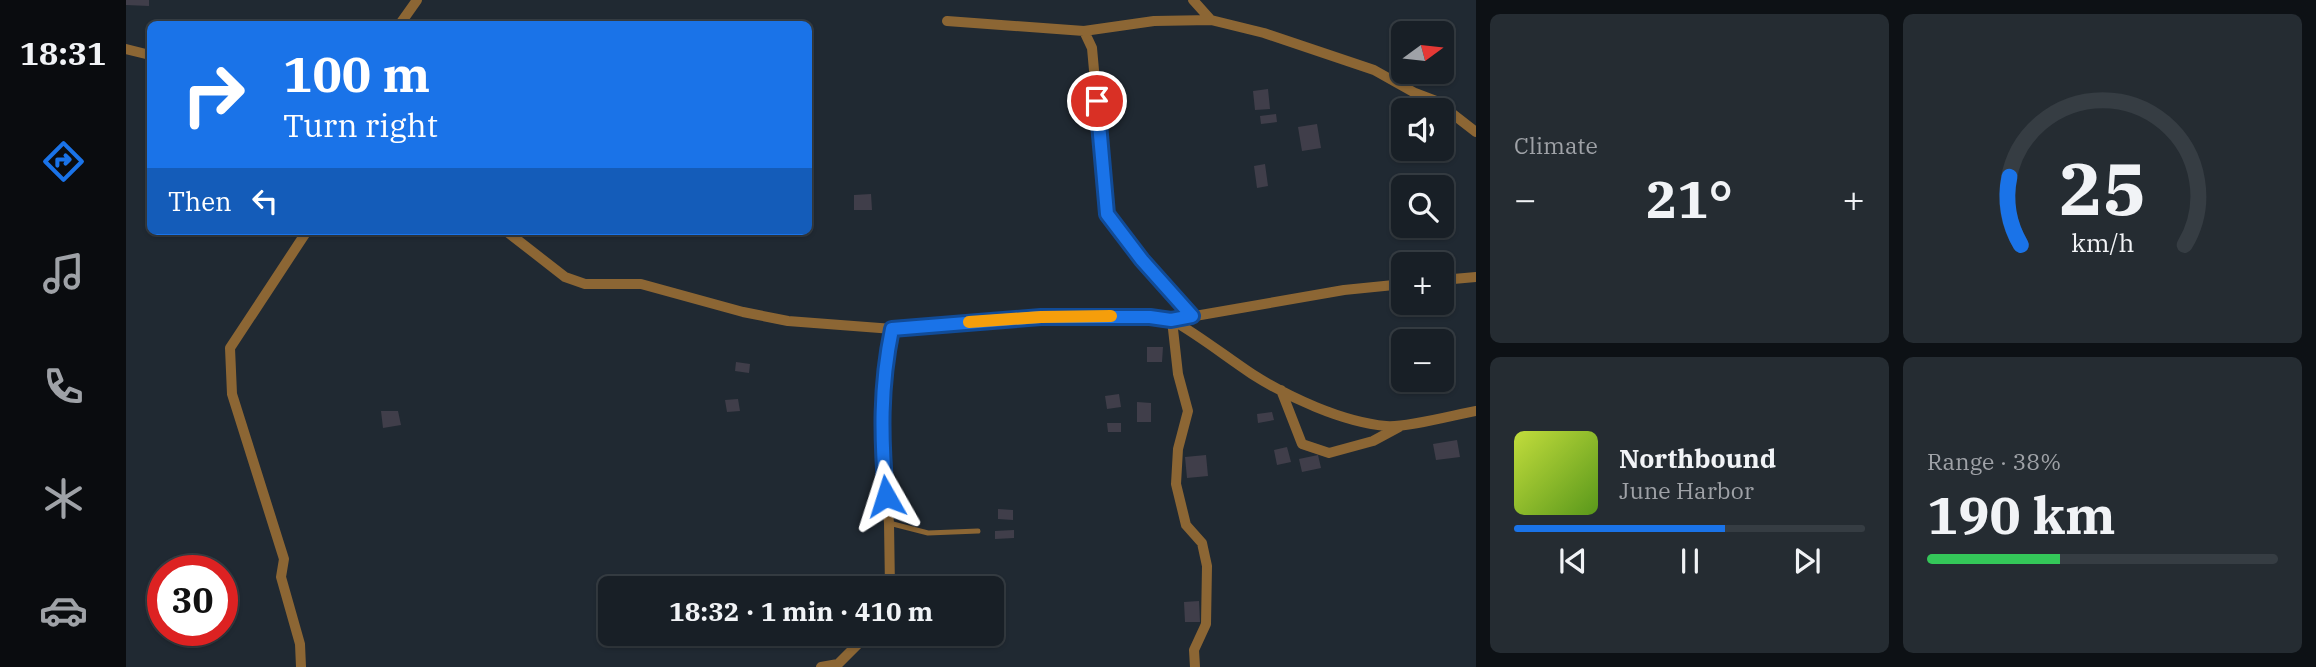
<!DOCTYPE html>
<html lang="en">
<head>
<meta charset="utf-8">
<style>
	:root { --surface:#181f26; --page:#252c32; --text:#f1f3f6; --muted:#9fa2a7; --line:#363d43; --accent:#1a73e8 }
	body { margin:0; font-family:"IBM Plex Serif",serif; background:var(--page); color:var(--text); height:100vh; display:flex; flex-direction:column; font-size:26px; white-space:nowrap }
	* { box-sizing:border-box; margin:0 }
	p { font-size:23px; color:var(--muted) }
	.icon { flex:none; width:38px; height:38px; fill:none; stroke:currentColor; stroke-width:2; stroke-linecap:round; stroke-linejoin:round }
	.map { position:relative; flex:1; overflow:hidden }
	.sheet { display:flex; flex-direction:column; gap:14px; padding:14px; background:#0d1115; width:840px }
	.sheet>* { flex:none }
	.hud { position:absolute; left:21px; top:21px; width:665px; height:214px; border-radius:10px; box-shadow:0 2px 5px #0004,0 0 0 2px var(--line); background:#1a73e8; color:#fff; overflow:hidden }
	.needle { width:46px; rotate:75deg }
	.tools { position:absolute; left:1265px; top:21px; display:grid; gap:14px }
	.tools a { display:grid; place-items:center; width:63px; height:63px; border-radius:10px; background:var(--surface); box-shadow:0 2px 5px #0004,0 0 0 2px var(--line); font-size:35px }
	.speed { position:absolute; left:21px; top:555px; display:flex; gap:14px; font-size:35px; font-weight:700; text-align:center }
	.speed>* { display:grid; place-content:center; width:91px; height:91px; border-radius:50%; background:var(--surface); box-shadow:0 2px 5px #0004,0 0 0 2px var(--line); line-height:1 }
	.speed .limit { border:10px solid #d22; background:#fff; color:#111 }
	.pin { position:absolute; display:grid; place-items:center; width:60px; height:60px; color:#fff; margin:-30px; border:4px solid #fff; border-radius:50%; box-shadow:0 2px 7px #0007 }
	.me { position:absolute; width:77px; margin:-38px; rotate:354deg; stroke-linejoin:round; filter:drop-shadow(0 0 5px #0008) }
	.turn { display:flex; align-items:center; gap:24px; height:147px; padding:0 21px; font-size:32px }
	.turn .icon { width:91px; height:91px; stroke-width:2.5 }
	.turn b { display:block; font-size:49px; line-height:60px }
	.then { display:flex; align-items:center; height:66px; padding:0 21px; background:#0003; gap:14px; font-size:26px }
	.big { font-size:52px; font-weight:700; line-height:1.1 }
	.sheet .tile { flex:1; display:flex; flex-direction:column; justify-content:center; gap:10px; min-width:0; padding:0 24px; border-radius:10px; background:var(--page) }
	.sheet .dial { align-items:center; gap:0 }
	.dial svg { height:182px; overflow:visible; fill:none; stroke:var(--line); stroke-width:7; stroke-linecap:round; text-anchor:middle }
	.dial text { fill:var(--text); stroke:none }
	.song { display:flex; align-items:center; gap:21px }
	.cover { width:84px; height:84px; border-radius:10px; background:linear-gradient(135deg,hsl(70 70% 55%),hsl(90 70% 35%)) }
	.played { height:7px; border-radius:4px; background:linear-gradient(90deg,var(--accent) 60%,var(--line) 60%) }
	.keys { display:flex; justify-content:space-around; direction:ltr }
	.heat { display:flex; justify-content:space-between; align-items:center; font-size:38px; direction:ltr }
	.charge { height:10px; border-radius:5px; background:linear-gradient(90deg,#34c759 38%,var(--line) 0) }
	.sheet .tiles { flex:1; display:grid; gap:14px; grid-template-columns:repeat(2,1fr) }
	.trip { position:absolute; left:472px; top:576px; width:406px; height:70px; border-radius:10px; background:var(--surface); box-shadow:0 2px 5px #0004,0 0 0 2px var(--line); font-weight:700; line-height:70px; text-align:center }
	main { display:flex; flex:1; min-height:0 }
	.tabs { display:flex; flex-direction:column; width:126px; justify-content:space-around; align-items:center; background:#0a0c0f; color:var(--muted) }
	.tabs .icon { width:49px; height:49px }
	.tabs .on { color:var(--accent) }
	.tabs b { font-size:32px; color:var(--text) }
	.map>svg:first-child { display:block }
	.building { fill:#403e4a }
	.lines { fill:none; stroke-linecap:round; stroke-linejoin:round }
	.lane { stroke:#8c6634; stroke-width:5 }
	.street { stroke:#8c6634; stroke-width:10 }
	.route-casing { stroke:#114b97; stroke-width:18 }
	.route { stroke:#1a73e8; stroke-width:12 }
	.slow { stroke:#f59e0b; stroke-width:12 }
</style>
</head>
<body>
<main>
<nav class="tabs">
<b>18:31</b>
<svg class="icon on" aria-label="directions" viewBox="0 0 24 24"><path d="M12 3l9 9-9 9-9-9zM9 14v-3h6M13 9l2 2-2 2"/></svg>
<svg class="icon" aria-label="music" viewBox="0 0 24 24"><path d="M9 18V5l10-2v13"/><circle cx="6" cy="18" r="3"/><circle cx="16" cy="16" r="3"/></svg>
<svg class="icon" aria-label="phone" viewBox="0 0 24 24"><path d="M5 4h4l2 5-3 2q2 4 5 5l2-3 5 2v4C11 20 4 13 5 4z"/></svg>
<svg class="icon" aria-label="climate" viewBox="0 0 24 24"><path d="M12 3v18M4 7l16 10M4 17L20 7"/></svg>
<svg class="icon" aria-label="car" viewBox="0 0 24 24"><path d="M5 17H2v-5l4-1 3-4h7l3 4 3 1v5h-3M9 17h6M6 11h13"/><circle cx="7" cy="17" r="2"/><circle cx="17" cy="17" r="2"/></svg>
</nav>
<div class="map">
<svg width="1350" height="667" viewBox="0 0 1350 667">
	<rect width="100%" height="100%" fill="#202932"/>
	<path class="building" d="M0,0H23V6L0,5Z
		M1142,89L1144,109L1129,110L1127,91Z
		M1150,114L1151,122L1135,124L1134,116Z
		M1191,124L1195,148L1176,151L1172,127Z
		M1139,164L1142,186L1131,188L1128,166Z
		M745,194L746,210H728V195Z
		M1021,347H1037L1036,362H1021Z
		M610,362L624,364L623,373L609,371Z
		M993,394L995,407L981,409L979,396Z
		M612,399L614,411L601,412L599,400Z
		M1011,402L1025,403V422H1011Z
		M255,411H272L275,425L257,428Z
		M1146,412L1148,420L1132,423L1131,414Z
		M981,423H995V432H982Z
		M1331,440L1334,457L1310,460L1307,444Z
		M1161,447L1165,462L1151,465L1148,450Z
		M1080,455L1082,476L1061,478L1059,457Z
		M1192,455L1195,468L1176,472L1173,459Z
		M872,509L887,510V520L872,519Z
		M888,530V538L869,539V531Z
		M1073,601L1074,622H1059L1058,602Z"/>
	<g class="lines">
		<path class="lane" d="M763,523L802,533L852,531"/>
		<path class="street" d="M1067,0L1085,20
			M821,21L958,31L966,48L981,214L1016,260L1066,316
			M274,24L291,0
			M958,31L1028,21L1085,20L1138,33L1248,70L1289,93L1310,101L1350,132
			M0,49L24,55
			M380,231L439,277L459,284H515L617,312L662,321L767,329L915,317H1024L1046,320L1218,290L1278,284
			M1316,280L1350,277
			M1046,320L1052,374L1062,411L1052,449L1050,484L1060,525L1076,543L1081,566L1080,624L1068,650L1069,667
			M1046,320C1074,336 1099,356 1126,374C1162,397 1216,422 1260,426C1280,428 1328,415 1350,411
			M1155,390L1176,444L1203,453L1247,441L1273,427
			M764,588L763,523L755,441L759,363L767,329
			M175,667L174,644L155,577L158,559L106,394L104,348L181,231
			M695,667L712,664L742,634"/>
	</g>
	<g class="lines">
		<g class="route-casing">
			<path id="route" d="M760,496C755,437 754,387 766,329L915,317H1024L1045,320L1066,316L1016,260L981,214L971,101"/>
		</g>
		<use href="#route" class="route"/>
		<path class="slow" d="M843,322L915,317L985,316"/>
	</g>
</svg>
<div class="tools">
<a><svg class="needle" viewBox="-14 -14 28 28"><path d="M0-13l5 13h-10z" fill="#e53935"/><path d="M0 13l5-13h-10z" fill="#9fa2a7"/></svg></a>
<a><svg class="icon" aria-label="sound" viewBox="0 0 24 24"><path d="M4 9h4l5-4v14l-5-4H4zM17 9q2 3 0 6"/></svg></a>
<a><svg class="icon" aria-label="search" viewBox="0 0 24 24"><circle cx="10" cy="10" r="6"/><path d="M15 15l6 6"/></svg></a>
<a>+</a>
<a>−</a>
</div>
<div class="speed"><div class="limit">30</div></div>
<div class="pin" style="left:971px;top:101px;background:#d93025"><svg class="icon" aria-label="arrive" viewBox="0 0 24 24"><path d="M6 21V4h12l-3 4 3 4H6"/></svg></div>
<svg class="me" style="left:760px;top:496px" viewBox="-20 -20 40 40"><path d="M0-17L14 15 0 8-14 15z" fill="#1a73e8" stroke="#fff" stroke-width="4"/></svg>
<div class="trip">18:32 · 1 min · 410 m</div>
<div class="hud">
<div class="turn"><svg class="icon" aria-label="right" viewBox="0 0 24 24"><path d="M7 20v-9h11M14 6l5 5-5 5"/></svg><div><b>100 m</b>Turn right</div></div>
<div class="then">Then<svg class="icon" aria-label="left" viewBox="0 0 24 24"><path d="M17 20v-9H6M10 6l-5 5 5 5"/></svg></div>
</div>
</div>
<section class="sheet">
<div class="tiles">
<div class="tile"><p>Climate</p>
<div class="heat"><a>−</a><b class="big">21°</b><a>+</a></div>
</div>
<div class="tile dial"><svg viewBox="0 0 100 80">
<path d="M14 69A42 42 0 1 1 86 69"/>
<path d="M14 69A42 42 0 0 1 9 39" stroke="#1a73e8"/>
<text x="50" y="56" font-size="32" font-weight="700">25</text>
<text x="50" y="72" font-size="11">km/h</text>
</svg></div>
<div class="tile">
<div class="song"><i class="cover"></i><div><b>Northbound</b><p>June Harbor</p></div></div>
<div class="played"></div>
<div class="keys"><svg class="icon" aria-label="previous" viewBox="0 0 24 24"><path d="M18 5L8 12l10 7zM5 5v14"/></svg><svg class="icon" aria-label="pause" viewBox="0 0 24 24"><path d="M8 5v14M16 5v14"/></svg><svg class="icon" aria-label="next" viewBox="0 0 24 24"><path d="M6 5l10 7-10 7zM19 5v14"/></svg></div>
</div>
<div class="tile"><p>Range · 38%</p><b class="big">190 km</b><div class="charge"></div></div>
</div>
</section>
</main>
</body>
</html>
